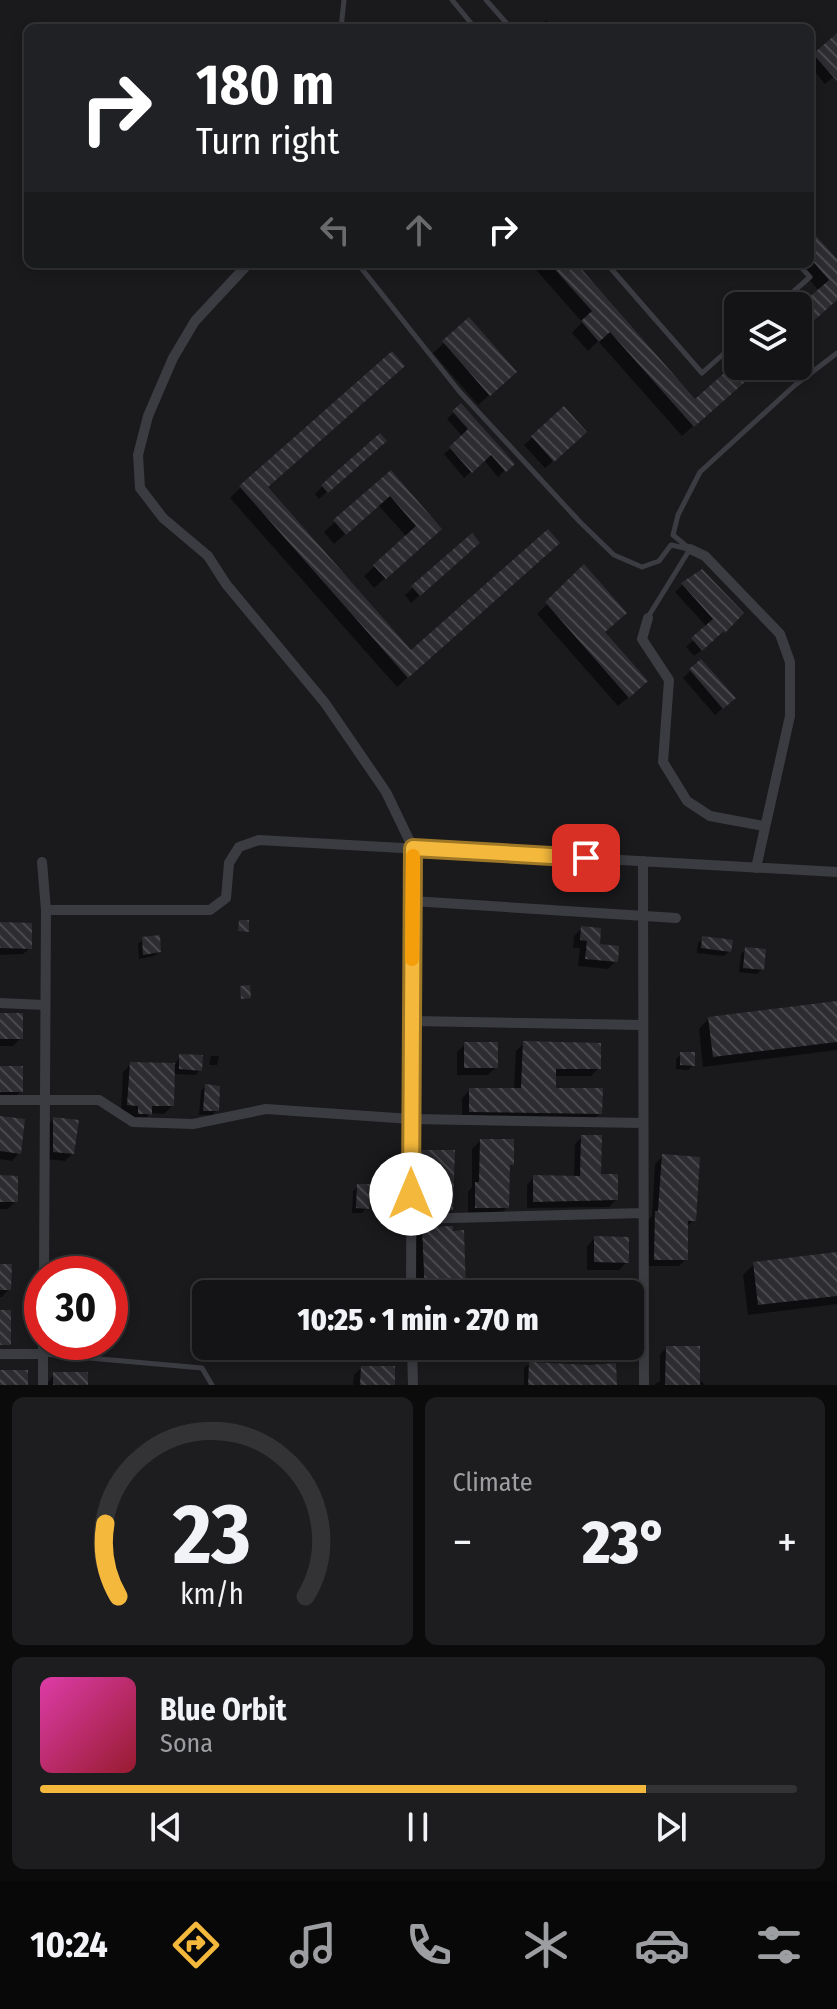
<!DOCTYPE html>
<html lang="en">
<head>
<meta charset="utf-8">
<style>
	:root { --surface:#141416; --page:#1d1d1f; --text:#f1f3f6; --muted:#9d9ea1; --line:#333335; --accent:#f3b83c }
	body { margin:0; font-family:"Fira Sans Condensed",sans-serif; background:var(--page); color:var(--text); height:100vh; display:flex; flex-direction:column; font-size:30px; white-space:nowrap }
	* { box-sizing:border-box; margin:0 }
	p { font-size:26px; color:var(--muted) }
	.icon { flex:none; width:44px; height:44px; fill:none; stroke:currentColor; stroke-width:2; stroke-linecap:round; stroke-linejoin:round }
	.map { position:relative; height:1385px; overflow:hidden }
	.drawer { display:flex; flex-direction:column; gap:12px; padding:12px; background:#0b0b0c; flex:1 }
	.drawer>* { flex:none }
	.top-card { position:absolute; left:24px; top:24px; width:790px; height:244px; border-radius:12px; box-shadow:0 4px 12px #0003,0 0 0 2px var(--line); background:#202124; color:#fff; overflow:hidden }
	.buttons { position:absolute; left:724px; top:292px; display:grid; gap:16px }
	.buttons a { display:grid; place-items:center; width:88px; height:88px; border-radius:12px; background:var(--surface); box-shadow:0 4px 12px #0003,0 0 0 2px var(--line); font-size:40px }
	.speed { position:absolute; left:24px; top:1256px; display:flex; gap:16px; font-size:40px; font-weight:700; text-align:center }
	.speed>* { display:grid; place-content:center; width:104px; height:104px; border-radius:50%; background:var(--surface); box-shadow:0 4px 12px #0003,0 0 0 2px var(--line); line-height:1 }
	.speed .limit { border:12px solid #d22; background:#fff; color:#111 }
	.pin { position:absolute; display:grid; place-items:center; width:68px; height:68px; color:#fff; margin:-34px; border-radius:16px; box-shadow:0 4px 12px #0006 }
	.me { position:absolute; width:88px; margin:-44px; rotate:0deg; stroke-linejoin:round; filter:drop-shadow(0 0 6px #0008) }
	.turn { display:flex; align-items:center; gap:28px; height:168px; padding:0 40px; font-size:36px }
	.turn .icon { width:104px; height:104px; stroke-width:2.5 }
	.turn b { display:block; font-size:56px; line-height:68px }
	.lanes { display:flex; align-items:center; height:76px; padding:0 40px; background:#0003; justify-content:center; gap:40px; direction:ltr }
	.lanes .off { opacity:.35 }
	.big { font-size:60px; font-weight:800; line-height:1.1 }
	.drawer .widget { flex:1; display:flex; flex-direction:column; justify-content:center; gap:12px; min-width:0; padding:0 28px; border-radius:12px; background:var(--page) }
	.drawer .dial { align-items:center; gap:0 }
	.dial svg { height:208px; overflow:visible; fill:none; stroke:var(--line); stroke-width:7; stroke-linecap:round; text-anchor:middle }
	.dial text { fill:var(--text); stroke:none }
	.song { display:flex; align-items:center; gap:24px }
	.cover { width:96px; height:96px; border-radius:12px; background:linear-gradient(135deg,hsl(320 70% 55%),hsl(350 70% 35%)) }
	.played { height:8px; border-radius:4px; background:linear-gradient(90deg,var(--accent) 80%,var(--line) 80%) }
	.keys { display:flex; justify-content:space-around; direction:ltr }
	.heat { display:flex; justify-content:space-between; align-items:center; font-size:44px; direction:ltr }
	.drawer .tiles { flex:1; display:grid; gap:12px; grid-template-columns:1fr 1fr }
	.widget:last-child { grid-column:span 2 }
	.trip { position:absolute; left:192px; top:1280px; width:452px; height:80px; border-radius:12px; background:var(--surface); box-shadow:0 4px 12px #0003,0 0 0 2px var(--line); font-weight:800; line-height:80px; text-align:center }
	.menu { display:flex; height:128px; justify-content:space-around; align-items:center; background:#080809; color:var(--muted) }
	.menu .icon { width:56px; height:56px }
	.menu .selected { color:var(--accent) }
	.menu b { font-size:36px; color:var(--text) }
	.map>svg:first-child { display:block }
	.shadow { fill:#0007 }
	.building { fill:url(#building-back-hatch) }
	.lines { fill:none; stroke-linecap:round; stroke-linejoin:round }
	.service { stroke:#3b3c42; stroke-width:5 }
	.minor { stroke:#3b3c42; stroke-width:10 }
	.route-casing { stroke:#9e7827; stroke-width:20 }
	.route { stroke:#f3b83c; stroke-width:14 }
	.slow { stroke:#f59e0b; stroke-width:14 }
</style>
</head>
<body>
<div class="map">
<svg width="837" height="1385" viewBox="0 0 837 1385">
	<defs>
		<pattern id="building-back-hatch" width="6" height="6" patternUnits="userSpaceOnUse" patternTransform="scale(2)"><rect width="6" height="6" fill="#2d2d31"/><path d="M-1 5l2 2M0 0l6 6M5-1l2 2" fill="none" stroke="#49494d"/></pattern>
	</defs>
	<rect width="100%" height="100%" fill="#1a1a1d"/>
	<path class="shadow" d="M546,20L553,28H538Z
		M837,35V74L825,84L810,66V60Z
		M810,232L837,262V299L798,334V310L819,291L796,264H810Z
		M531,264H574L695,402L738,363V366H761L682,436L598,341L588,351L572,333L582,322Z
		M444,343L504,382L478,405L433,353Z
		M461,405L512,463L498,477L484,460L464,478L444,454L463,437L447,419Z
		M564,409L577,440L545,468L524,445Z
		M376,448L319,499L315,494L323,486Z
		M390,472L429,539L374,588L364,576L407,537L378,505L334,544L324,532Z
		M241,487L266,488L411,652L547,553L397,687L230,498Z
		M471,536L470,550L411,603L405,595Z
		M682,585L741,613L717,638L694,656L686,647L707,627L675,592Z
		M547,604L603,633L636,691L618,706L537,614Z
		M701,661L725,706L715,715L683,678Z
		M0,925L30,948L23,954L0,955Z
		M582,928L616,961L608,969L578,966L580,948H573L574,936Z
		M703,938L729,951L724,956L697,953L698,943Z
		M143,939L159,952L154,956L139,959L138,944Z
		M746,949L762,969L757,974L739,972L741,954Z
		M837,1003V1050L703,1067L699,1029L709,1018Z
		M0,1015L21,1038L13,1046H0Z
		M524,1043L599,1068L591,1076H554V1090L600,1113L593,1121L462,1119V1098L470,1090H514L516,1051Z
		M465,1044L496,1067L488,1075H457V1052Z
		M681,1054L693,1065L688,1070L676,1069V1059Z
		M180,1056L200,1070L195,1075L173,1074L172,1106L164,1114L151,1113L142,1122L131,1121V1114L121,1112L123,1072L131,1064L175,1065Z
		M211,1056H219L217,1065H209Z
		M0,1068L21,1091L13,1099H0Z
		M206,1086L217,1110L212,1115H199L201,1091Z
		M0,1119L19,1153L12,1161L0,1159Z
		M54,1119L73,1153L65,1161L46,1159V1127Z
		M582,1137L599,1176L616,1200L609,1207L527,1208V1185L534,1177L574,1178L575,1144Z
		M480,1141L512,1164L508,1169L507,1207L500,1215H468V1192L472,1187V1149Z
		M421,1152L451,1209L444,1217L412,1218L413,1160Z
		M663,1156L694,1220L686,1227V1259L679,1266H647L648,1220L652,1216L655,1164Z
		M0,1177L16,1201L8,1209H0Z
		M358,1186L367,1208L362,1213H352L353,1191Z
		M423,1229L464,1291L462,1294H414L413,1239Z
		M595,1238L627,1262L619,1270H587V1246Z
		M837,1254V1304L748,1315L743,1275L754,1264Z
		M0,1266L9,1289L2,1297H0Z
		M53,1268H83V1274H47Z
		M43,1342H82V1343L74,1351H44Z
		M666,1348L698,1382H703L704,1385H654L660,1381V1354Z
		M529,1364L615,1385H524V1368Z
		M361,1368L393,1385H353L354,1375Z
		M54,1374L86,1385H46Z"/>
	<path class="building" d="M837,33V81L813,54Z
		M810,229L837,259V300L798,335V307L829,280L810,258Z
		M550,264H577L695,399L732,366H763L694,427L610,332L599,342L581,321L592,311Z
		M469,317L517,372L490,396L442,341Z
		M392,351L405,366L268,487L411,650L548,529L560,543L408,678L239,486Z
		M461,403L515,464L506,472L491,455L472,473L449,447L468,429L452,411Z
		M564,406L587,432L554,462L531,436Z
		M380,433L387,441L328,493L321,485Z
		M391,470L442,529L386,579L373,565L416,526L390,496L346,535L333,520Z
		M472,533L480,543L420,596L411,586Z
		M584,564L627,613L605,632L648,681L629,698L545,602Z
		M702,569L744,613L725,633L724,631L702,651L691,638L713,619L681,583Z
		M701,659L736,698L723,709L689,669Z
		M239,920H249V932L238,931Z
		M0,922L32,923V949L0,948Z
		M581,926L601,928L600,944L619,946L618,962L585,959L587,941L580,940Z
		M160,935L161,952L143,955L142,937Z
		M702,936L733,940L731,952L701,948Z
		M745,947L766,949L764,970L743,968Z
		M250,985L251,998L241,999L240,986Z
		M837,1001V1042L713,1057L708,1017Z
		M0,1013H23V1039H0Z
		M523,1041L601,1043V1069H556V1088H603L602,1114L469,1112V1088H521Z
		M464,1042H498V1068H464Z
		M680,1052H695V1066L680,1065Z
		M179,1054L203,1055L202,1071L179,1069Z
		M130,1062L175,1063L174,1106H152V1115L146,1114H138V1106L127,1105Z
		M0,1066H23V1092H0Z
		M205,1084L220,1086L219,1111H203Z
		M0,1116L25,1119L21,1154L0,1151Z
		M53,1117L79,1120L74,1154L53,1152Z
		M581,1135H602L601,1174H618V1200L533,1202V1175L580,1176Z
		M480,1139H514V1165H510L509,1208H475V1182H479Z
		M420,1150H455L453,1210L419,1211Z
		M662,1154L700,1157L696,1221H688V1260H654L655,1211H658Z
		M0,1175L18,1176V1202H0Z
		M357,1184H371L369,1209L356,1208Z
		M453,1226V1231L464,1230L466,1292L425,1294L422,1227Z
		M594,1236L629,1237V1263L594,1262Z
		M837,1252V1296L758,1305L753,1262Z
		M0,1264H12L11,1290H0Z
		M0,1310H11V1345H0Z
		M666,1346H700V1385H665Z
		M529,1362L590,1365L616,1363L617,1385H528Z
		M361,1366H395V1385H360Z
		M0,1370H28V1385H0Z
		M53,1372H88V1385H53Z"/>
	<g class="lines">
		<path class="service" d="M452,0L475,28
			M486,0L511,28
			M341,28L344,0
			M358,264L459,391L580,522L614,555L642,567L659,561L671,545L689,549
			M607,264L702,373L738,341
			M777,306L810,277L798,264
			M648,617L690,549L673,535L678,515L700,472L794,386L837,353
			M44,1354L202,1368L212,1385"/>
		<path class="minor" d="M248,264L195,321L173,358L148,416L138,455L140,488L163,518L208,556L226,584L325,703L386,792L413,848L411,1294
			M690,549L705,556L780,634L790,662V716L756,868
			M648,618L642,639L669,680L663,762L687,801L710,816L764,826
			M643,861L644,1385
			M42,862L46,910L44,1274
			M412,901L676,918
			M46,910H210L226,898L229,863L239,847L259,840L837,872
			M0,1003L44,1005
			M411,1021L643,1025
			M0,1100H99L133,1122L193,1124L266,1109L411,1119L643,1123
			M410,1219L643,1213
			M412,1346L413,1385
			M0,1354H43
			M43,1385V1342"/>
	</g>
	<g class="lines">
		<g class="route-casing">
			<path id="route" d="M411,1194L413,848L586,858"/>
		</g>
		<use href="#route" class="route"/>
		<path class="slow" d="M412,959L413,856"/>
	</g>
</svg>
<div class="buttons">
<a><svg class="icon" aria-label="layers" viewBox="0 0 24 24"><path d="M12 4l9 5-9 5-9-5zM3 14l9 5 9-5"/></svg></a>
</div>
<div class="speed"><div class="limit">30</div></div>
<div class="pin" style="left:586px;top:858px;background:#d93025"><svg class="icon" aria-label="arrive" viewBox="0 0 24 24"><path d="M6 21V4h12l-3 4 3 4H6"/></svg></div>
<svg class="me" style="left:411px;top:1194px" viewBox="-20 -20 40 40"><circle r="19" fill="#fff"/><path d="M0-13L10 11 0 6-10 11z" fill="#f3b83c"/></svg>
<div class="trip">10:25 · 1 min · 270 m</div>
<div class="top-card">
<div class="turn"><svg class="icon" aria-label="right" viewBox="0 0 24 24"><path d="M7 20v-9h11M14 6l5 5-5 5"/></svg><div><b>180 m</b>Turn right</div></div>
<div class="lanes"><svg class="icon off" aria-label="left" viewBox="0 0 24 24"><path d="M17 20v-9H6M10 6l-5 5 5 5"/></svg><svg class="icon off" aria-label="ahead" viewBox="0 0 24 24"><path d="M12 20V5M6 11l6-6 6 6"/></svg><svg class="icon" aria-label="right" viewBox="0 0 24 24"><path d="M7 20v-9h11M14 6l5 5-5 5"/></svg></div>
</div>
</div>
<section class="drawer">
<div class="tiles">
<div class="widget dial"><svg viewBox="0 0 100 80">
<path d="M14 69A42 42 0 1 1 86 69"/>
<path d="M14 69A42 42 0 0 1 9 41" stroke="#f3b83c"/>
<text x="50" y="56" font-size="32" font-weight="700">23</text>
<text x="50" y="72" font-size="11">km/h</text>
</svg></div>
<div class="widget"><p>Climate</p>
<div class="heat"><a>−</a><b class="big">23°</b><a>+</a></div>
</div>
<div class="widget">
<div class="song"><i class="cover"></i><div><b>Blue Orbit</b><p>Sona</p></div></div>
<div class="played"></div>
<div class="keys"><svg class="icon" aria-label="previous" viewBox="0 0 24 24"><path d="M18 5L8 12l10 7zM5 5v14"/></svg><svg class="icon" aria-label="pause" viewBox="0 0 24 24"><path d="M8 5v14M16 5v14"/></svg><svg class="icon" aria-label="next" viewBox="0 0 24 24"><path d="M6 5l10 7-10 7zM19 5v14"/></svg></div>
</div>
</div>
</section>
<nav class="menu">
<b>10:24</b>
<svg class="icon selected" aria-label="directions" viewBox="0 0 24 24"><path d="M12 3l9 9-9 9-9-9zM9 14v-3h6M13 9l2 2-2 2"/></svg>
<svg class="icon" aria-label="music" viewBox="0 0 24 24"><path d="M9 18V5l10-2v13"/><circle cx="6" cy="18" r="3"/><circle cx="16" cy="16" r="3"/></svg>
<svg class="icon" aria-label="phone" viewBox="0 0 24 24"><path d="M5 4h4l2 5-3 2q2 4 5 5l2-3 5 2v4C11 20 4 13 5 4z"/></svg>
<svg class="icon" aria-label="climate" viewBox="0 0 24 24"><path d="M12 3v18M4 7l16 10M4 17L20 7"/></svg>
<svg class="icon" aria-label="car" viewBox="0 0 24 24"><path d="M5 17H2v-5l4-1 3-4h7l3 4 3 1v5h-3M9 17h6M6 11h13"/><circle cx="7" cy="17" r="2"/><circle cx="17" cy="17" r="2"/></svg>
<svg class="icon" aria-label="filters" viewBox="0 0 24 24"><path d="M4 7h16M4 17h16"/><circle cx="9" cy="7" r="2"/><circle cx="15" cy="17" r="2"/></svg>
</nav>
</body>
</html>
